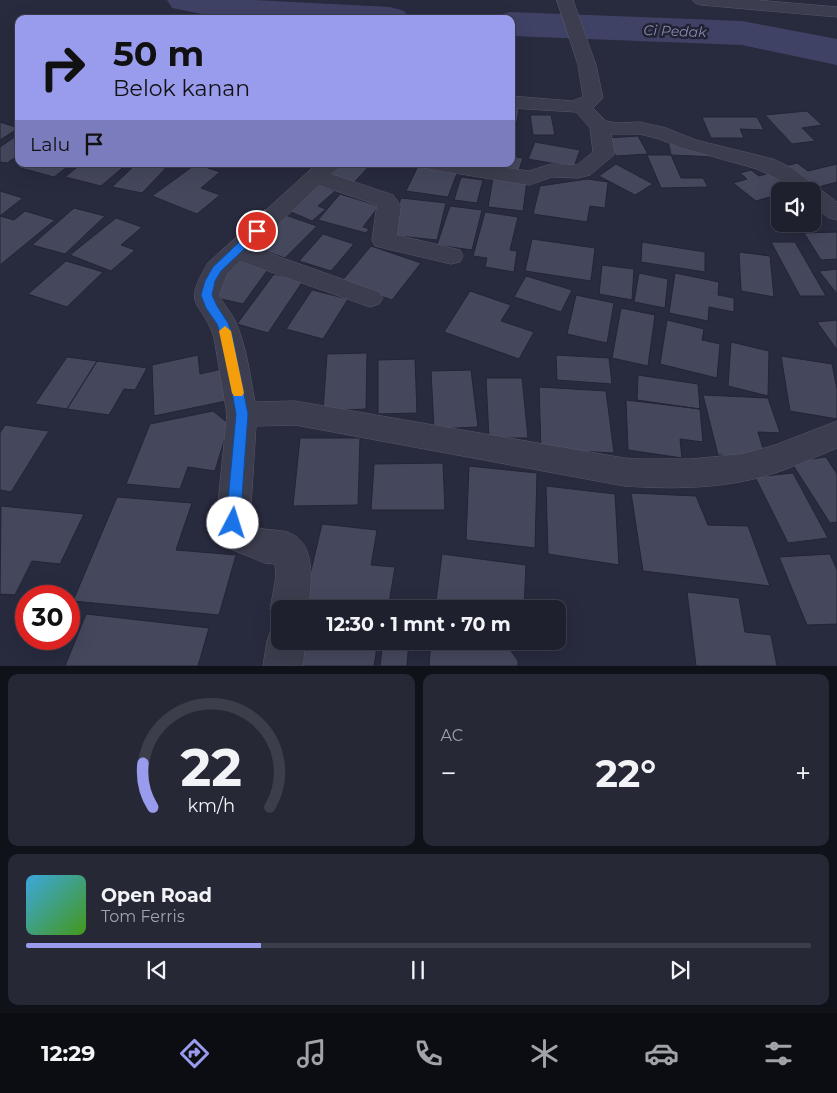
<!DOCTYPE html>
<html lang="id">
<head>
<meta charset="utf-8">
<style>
	:root { --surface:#1e202e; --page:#262836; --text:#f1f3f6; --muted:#a1a3aa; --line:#3c3e4a; --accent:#999bed }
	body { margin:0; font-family:Montserrat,sans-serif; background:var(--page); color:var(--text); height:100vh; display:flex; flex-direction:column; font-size:19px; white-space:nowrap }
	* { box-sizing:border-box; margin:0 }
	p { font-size:16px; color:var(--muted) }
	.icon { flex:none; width:28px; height:28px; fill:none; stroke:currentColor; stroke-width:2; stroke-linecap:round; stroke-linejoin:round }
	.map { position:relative; height:666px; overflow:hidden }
	.side { display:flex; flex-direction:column; gap:8px; padding:8px; background:#101219; flex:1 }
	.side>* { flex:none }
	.guide { position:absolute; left:15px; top:15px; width:500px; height:152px; border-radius:10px; box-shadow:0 5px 20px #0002,0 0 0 1px var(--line); background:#999bed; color:#111; overflow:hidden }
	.controls { position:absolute; left:771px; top:182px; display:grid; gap:10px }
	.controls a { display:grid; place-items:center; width:50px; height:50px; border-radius:10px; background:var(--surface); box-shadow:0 5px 20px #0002,0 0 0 1px var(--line); font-size:25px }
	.speed { position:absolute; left:15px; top:585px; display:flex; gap:10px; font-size:25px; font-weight:700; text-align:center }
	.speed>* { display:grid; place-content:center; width:65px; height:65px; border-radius:50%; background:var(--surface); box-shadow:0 5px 20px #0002,0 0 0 1px var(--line); line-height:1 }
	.speed .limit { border:8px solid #d22; background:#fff; color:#111 }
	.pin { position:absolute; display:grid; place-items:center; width:42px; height:42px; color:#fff; margin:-21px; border:2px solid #fff; border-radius:50%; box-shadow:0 1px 5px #0007 }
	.me { position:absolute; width:55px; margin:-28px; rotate:5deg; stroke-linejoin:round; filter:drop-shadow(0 0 4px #0008) }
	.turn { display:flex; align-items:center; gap:18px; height:105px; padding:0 15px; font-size:22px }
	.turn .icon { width:65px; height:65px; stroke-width:2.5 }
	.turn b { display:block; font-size:35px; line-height:42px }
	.then { display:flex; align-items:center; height:48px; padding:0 15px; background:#0003; gap:10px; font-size:19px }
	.big { font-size:38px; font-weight:700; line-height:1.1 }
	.side .widget { flex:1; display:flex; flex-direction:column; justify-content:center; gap:8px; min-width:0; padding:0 18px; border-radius:10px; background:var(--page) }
	.side .dial { align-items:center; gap:0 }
	.dial svg { height:130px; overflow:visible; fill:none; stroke:var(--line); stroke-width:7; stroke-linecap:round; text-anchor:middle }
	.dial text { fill:var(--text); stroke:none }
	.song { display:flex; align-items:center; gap:15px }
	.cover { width:60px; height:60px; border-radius:8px; background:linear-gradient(135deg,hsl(200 70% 55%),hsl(100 70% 35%)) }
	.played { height:5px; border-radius:2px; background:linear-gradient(90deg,var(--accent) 30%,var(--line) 30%) }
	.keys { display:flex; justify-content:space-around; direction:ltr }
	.heat { display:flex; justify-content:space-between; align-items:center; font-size:28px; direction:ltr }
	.side .tiles { flex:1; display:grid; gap:8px; grid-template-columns:1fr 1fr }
	.widget:last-child { grid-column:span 2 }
	.trip { position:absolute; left:271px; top:600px; width:295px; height:50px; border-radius:10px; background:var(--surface); box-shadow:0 5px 20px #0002,0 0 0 1px var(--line); font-weight:700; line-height:50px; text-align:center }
	.menu { display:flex; height:80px; justify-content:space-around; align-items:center; background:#0c0d12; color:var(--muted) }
	.menu .icon { width:35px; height:35px }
	.menu .active { color:var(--accent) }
	.menu b { font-size:22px; color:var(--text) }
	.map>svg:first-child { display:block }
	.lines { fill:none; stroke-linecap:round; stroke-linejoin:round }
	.river { fill:#404265; fill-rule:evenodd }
	.building { fill:#45475d; stroke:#232435 }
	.minor-casing { stroke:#575869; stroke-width:1 }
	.minor { fill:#3c3d4e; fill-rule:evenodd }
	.route { fill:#1a73e8; stroke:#114b97 }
	.slow { fill:#f59e0b }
	.labels { text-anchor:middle; stroke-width:5; stroke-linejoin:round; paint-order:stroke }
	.far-water-label { font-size:14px; font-style:italic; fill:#8b8db1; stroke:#212233 }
</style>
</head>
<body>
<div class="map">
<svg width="837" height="666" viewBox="0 0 837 666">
	<rect width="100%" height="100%" fill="#282a3e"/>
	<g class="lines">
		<path class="river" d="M167,0H253L390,7L404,11L410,19H226L172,8Z
			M511,12L742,21L837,39V65L742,45L511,36V19H495L497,15Z"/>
	</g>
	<path class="building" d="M511,108L519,109L516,127H511Z
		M807,111L822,125L802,128L815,141L792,144L765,115Z
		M530,115H551L555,135H533Z
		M702,117H757L764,130L740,129L744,138H711Z
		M0,122L19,128L0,140Z
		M19,134V155L7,163L0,162V147Z
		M638,136L648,154L616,156L607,138Z
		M668,141L711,143L715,157L671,155Z
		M535,142L580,150L574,167L528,159Z
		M647,155H671L681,178H703L708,187L661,188Z
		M511,156L523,158L518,173L479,166L480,164H511Z
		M797,163L808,171L837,164V182L815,188L786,166Z
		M21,164H71L54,177L17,167Z
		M81,164H127L101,186L65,177Z
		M136,164L166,168L142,193L112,187Z
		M196,164L220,172L201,188L220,195L197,214L152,196Z
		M341,164H371L350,187L325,180Z
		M419,164L459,168L448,197L406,191Z
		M616,164L653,184L635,195L599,176Z
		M751,170L759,176L774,172L796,189L780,191V194L756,201L733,183L747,179L740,173Z
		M461,177L483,180L477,203L454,200Z
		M493,178L527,181L523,211L488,207Z
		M587,179L608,182L605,208L590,206L587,222L533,214L540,186Z
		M314,182L335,191L318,206L326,209L312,221L282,208Z
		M0,191L23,198L0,216Z
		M340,194L379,206L363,227L369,229L366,233L318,220Z
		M401,198L446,203L437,240L389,235Z
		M450,206L482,210L472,250L437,245Z
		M74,208L105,216L65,254L32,245Z
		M265,208L317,226L285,258L232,240Z
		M25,211L55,220L0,265V216L14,220Z
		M485,212L518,217L510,250L517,251L514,272L485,267L487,258L473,256Z
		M116,218L142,227L121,245L135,250L111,271L70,255Z
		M837,232V259L821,260L804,233Z
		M323,234L354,244L331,271L299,261Z
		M532,239L595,248L591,281L525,271Z
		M642,242L705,252V272L641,262Z
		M771,242H795L826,296H800Z
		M371,246L421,263L392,300L341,282Z
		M739,252L770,256L774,297L741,291Z
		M237,260L269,268L243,304L209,296Z
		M66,261L103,272L67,307L28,294Z
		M602,265L634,269L632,300L599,294Z
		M837,269V294L819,271Z
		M639,273L668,279L665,308L634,302Z
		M675,273L719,282L718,295L734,298V312L709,307L708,321L669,313Z
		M274,274L303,281L268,333L237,324Z
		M526,276L572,290L561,312L514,297Z
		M312,290L348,299L323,339L286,329Z
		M470,291L511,305L501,321L534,332L519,359L444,332Z
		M576,295L614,303L607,343L567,334Z
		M621,308L655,315L648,366L612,358Z
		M667,320L704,329L702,340L720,344L717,378L660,364Z
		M837,320V350L817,322Z
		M731,342L769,351L768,396L728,386Z
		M367,353L366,409L323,411L327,354Z
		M198,355L200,374L222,369L226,401L154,416L152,365Z
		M556,355L609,358L612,384L557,380Z
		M781,356L832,364L837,389V419L790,411Z
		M67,357L97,361L67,409L35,404Z
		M415,359L417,413L378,414V360Z
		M97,361L147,368L135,390L124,389L109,415L67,409Z
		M471,370L478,427L434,429L431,371Z
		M638,375L698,384L700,409L637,400Z
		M486,378H522L528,438H489Z
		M539,387L606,391L614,453L541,449Z
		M703,395L768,398L780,433L758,432L766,458L718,455Z
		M626,400L700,409L703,442L680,439L682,458L628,450Z
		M213,411L229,424L215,471L188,467L180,489L126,484L150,424Z
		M5,425L49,431L11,492L0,490V433Z
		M300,438H360L358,505L293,506Z
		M826,457L837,474V522L830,523L791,462Z
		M443,463L445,510H371L374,464Z
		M469,466L537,473L535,548L466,540Z
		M793,473L828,538L788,543L755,477Z
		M546,486L615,494L619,565L548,554Z
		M631,493L696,496L708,525L748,526L770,586L643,571Z
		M117,497L192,503L176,550L236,555L219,615L73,601Z
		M1,506L84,514L60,564L32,561L15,595L0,594Z
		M322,524L377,530L371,565L395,567L388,609H302Z
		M442,554L526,565L524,609H435Z
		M830,554L837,570V624L807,625L779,557Z
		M687,592L739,598L745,632L771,635L777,666H696Z
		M86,614L209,628L198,666H65Z
		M294,641H378L374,666H288Z
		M383,641H409L407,666H380Z
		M431,641H504L518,661V666H429Z"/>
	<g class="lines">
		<g class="minor-casing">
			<path id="minor" d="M557,0H573L596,65L603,98L593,108L606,121L616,123L640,122L666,128L696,140L773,159L792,168L837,202V220L829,218L812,205V191H794L776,178L757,169L682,148L659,139L640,134H611L615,154L590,175L578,178L552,177L529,185L429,169L426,164H478L529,171L551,164L577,165L593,152L590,128L576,112L511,108V96L572,101L583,97L578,65Z
				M693,0H756L837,7V17L701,5L695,3Z
				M317,164H340L331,174L393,195L401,206L397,235L460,250L463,256L460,262L451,264L375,246L372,240L377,205L319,185L254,248L379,292L383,298L379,304L370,307L240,261L227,274L219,295C224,306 233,314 237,325C247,349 250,376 255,402L295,401L624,458L640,459H691L742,454L775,445L837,421V448C811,459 785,471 758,478C714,489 669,489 624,486L295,425L256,426L250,522L252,526C266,531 275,529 287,532C318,542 311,584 308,609H280V624L276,622L270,609L276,577L275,564L265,563L228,548L216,523L227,414L214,338C202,299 180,309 208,263Z
				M280,624V641H305L303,666H263L267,641L272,627Z"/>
		</g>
		<use href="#minor" class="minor"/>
	</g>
	<path class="route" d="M257,228L260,229V234L221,271L215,281L212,295L217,306L228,323L233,338L248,414L240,523L238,528L233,529L228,528L226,523L236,414L222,338L217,324L206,308L201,295L205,281L213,267L253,229Z"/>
	<path class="slow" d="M225,326L231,331L244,393L242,396H234L232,393L219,331Z"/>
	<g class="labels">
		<g class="far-water-label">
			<text transform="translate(675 31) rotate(2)" y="5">Ci Pedak</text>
		</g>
	</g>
</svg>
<div class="controls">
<a><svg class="icon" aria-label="sound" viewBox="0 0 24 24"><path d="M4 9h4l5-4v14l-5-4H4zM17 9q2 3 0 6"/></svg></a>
</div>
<div class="speed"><div class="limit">30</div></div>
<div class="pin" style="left:257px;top:231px;background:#d93025"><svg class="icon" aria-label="arrive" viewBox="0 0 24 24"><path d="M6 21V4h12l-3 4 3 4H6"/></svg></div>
<svg class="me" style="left:233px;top:523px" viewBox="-20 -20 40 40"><circle r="19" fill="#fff"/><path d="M0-13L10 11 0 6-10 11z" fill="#1a73e8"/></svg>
<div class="trip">12:30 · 1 mnt · 70 m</div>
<div class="guide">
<div class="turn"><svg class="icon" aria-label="right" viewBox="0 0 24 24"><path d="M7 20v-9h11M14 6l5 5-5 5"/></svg><div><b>50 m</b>Belok kanan</div></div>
<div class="then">Lalu<svg class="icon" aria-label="arrive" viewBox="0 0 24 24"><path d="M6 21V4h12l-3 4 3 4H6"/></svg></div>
</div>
</div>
<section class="side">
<div class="tiles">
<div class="widget dial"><svg viewBox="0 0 100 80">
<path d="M14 69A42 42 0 1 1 86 69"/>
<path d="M14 69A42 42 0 0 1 8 42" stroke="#999bed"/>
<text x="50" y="56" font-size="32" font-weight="700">22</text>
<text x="50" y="72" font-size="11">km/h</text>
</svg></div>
<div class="widget"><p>AC</p>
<div class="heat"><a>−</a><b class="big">22°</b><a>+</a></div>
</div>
<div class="widget">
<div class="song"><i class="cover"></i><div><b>Open Road</b><p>Tom Ferris</p></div></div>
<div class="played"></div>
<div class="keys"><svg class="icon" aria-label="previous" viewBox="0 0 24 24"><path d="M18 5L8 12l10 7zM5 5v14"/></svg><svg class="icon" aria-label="pause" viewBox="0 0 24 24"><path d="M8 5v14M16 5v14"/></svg><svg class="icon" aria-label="next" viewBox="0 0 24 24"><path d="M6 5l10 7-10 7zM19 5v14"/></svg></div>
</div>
</div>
</section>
<nav class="menu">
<b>12:29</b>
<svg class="icon active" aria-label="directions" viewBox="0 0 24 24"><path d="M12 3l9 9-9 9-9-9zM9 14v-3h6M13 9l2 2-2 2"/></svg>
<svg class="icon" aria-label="music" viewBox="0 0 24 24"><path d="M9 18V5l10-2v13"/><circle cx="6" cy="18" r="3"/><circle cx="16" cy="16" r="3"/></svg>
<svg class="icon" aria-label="phone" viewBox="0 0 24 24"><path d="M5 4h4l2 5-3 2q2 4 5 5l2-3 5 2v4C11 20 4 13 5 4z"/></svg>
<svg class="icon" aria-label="climate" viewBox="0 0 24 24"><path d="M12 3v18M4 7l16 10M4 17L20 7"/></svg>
<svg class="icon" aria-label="car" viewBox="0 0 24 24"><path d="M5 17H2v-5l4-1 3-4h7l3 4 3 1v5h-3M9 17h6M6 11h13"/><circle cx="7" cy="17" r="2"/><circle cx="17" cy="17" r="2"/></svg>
<svg class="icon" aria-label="filters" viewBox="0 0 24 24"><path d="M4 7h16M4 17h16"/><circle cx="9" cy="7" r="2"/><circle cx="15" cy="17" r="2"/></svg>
</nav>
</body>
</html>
